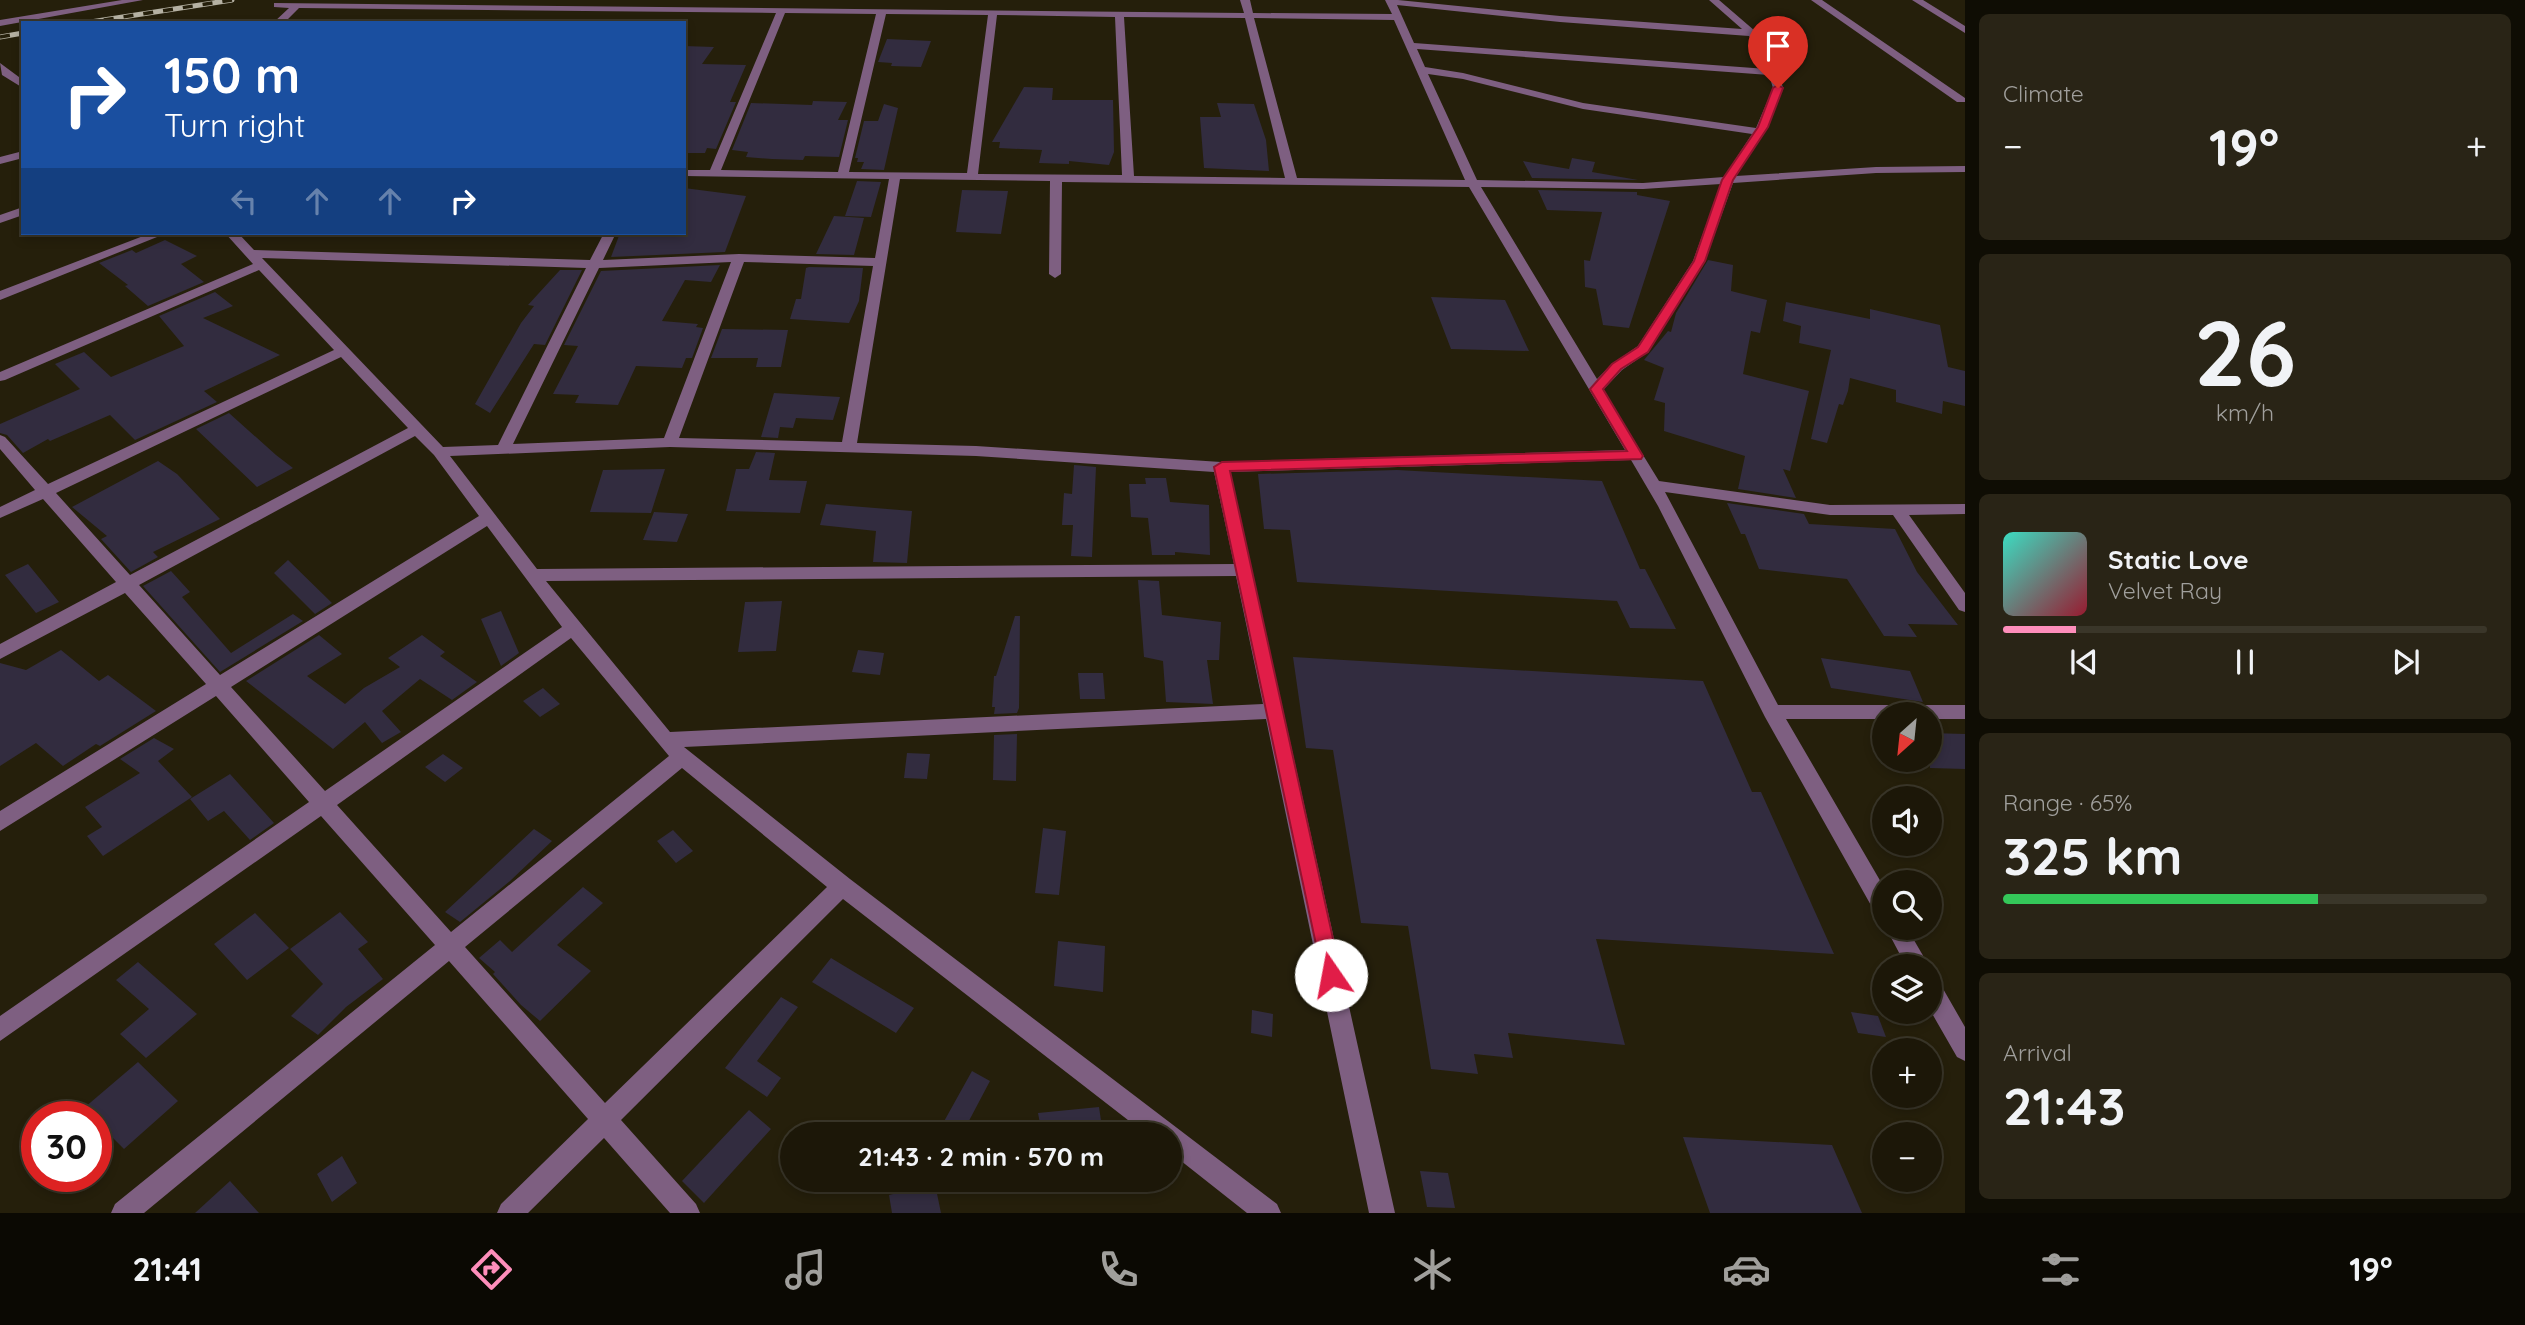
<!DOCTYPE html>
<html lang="en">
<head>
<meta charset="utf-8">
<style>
	:root { --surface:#1c1708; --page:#292416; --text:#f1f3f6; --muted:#a09f9c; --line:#3a3629; --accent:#fe8ebb }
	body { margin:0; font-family:Quicksand,sans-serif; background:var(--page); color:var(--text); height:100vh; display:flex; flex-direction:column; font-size:26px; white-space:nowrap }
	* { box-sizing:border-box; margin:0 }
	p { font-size:23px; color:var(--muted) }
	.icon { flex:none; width:38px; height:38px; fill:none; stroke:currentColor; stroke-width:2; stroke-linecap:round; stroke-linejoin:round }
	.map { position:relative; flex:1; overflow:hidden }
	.drawer { display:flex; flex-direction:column; gap:14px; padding:14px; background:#0f0d04; width:560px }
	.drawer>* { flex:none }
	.banner { position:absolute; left:21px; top:21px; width:665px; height:214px; border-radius:0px; box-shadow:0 4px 10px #0003,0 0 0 2px var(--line); background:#1a4fa0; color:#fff; overflow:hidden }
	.needle { width:46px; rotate:207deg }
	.fabs { position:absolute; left:1872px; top:702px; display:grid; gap:14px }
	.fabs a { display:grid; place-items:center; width:70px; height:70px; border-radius:50%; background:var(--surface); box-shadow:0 4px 10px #0003,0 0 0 2px var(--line); font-size:35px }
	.speed { position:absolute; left:21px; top:1101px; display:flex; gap:14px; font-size:35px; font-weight:700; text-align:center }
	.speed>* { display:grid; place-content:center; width:91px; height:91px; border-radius:50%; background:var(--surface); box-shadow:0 4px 10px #0003,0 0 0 2px var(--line); line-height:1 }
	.speed .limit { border:10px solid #d22; background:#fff; color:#111 }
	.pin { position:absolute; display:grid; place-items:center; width:60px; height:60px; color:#fff; margin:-72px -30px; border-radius:50% 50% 50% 0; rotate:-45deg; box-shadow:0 0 7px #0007 }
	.pin .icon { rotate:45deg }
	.me { position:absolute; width:77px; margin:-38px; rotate:348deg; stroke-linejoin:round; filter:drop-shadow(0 0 5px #0008) }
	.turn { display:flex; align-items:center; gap:24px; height:147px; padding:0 28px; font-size:32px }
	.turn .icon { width:91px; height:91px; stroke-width:2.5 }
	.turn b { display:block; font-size:49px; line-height:60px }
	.lanes { display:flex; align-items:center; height:66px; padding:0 28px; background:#0003; justify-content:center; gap:35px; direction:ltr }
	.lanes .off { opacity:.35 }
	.big { font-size:52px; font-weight:700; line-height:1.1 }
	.drawer .widget { flex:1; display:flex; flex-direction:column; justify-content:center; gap:10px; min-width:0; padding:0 24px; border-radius:10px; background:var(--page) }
	.drawer .dial { align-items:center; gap:0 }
	.dial b { font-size:91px; line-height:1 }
	.song { display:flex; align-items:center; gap:21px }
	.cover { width:84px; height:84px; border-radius:10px; background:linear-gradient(135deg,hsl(170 70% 55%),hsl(350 70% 35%)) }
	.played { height:7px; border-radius:4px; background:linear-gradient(90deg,var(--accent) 15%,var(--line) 15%) }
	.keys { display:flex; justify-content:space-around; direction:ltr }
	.heat { display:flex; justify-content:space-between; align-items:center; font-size:38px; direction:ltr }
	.charge { height:10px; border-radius:5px; background:linear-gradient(90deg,#34c759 65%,var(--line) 0) }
	.trip { position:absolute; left:780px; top:1122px; width:402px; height:70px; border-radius:35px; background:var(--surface); box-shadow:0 4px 10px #0003,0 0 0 2px var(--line); font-weight:700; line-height:70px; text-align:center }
	.dock { display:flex; height:112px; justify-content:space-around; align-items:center; background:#0b0903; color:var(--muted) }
	.dock .icon { width:49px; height:49px }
	.dock .current { color:var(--accent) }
	.dock b { font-size:32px; color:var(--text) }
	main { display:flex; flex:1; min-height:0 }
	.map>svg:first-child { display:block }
	.building { fill:#322c3f }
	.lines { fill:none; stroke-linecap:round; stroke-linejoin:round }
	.minor { fill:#7e5f81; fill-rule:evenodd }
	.rail-casing { stroke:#b5b1a3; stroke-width:5 }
	.rail { stroke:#251f0b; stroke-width:3.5; stroke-dasharray:10; stroke-linecap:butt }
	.route { fill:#e11d48; stroke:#92132f; stroke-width:2 }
</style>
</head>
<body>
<main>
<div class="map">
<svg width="1965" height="1213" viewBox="0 0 1965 1213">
	<rect width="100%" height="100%" fill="#251f0b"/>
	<path class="building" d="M887,39L931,41L921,67L891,66L892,63L878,62Z
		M684,46L714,47L702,64L746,65L730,102H736L716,149L707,148L705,153H684Z
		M1024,87L1053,88L1052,100H1113L1114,152L1109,165L1069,161V164L1039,163L1042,150L999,148L1000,142H992Z
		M813,101L847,102L838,120H848L839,157L805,156L803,160L772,159L746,157L748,152L732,150L751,103L812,105Z
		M1217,103L1254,104L1266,140L1269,171L1204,168L1200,117H1221Z
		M884,104L898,108L884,170L861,169L864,162H857L858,158H855L864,121H878Z
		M1572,158L1595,162L1592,172L1638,180L1532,178L1523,161L1569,169Z
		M857,181L881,182L871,217L845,216Z
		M684,188L746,196L725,252L611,257L620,233H684Z
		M962,190L1008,191L1001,234L956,232Z
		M1538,190L1637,192V195L1670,201L1629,328L1603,325L1596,289L1585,287L1584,260L1590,261L1602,212L1547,210Z
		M834,216L864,218L854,255L816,254Z
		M165,240L197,256L181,264L204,282L148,306L125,286L128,285L99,263L132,250L136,253Z
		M1708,260L1733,265L1731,291L1767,300L1760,333L1751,331L1743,374L1809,391L1790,471L1783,469L1796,498L1738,489L1745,456L1664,431L1665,403L1654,400L1664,368L1644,360L1668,331L1671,332L1676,313Z
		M720,265L711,282L685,280L662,321L698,324L696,327L703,328L692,358H686L682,368L636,366L618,405L575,403L579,395L553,394L578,346L564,345L601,271Z
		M809,267L863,268L859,301L849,323L790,319L796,299H801L806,268Z
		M560,270H582L545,345L534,344L490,413L475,404L521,323L534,306L528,305Z
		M215,292L233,306L203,318L280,355L204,391L217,402L135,440L110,415L50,441L48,439L23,453L7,435L0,433V424L80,389L55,364L84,352L111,377L184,346L159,316Z
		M1431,297L1505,300L1529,351L1451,349Z
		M1786,302L1870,319V309L1940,325L1948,367L1965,371V406L1943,401L1942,414L1896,402V390L1850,378L1848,391L1843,405L1839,404L1827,443L1811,439L1831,350L1799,343L1801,326L1783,321Z
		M722,329L788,330L781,367H756L758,358H711Z
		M774,393L840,397L833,420L796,418L793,428L780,427L778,438L761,437Z
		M229,413L276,455L293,468L257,487L196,429Z
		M756,452L775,453L769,480L807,481L800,513L726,511L736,469H749Z
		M158,461L177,474L220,519L153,552L158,557L131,572L101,539L107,536L72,507Z
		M1074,465L1096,467L1092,557L1071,556L1073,525H1062L1064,493L1072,494Z
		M665,469L651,513L590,512L603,470Z
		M1397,470L1602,481L1640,569H1645L1676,629L1630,628L1617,601L1297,582L1290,530L1264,529L1258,474Z
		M1145,478H1166L1170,502L1209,505L1210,555L1175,552V555H1152L1148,518L1131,517L1129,484H1146Z
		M1727,503L1804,514L1809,524L1895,529L1917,572L1958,625L1908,624L1917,637L1884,636L1847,579L1759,569L1745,534H1741Z
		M826,504L912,511L907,563L873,562L876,531L820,525Z
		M654,512L688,514L677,542L643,540Z
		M288,560L332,603L315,614L274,573Z
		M28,564L59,602L36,613L5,575Z
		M171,571L190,592L182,597L231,653L293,614L303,621L220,672L143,586Z
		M1138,580L1159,581L1162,615L1221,622L1219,660H1207L1213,704L1166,702L1163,661L1144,657Z
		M782,601L776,651L738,652L745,602Z
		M501,611L519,653L501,666L481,619Z
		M1015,616H1020L1019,708L1017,713L994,714L995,707H992L994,676H996Z
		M319,635L342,654L307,676L345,704L364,688L400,667L388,658L422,635L445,652L440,656L477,682L452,700L420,679L382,711L401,732L382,743L365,722L333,749L246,681Z
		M61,650L99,681L108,675L156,711L100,746L96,744L63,766L36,743L0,766V663L26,670Z
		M858,650L884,653L880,675L852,672Z
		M1293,657L1703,681L1752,792H1761L1834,954L1596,939L1625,1045L1508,1033L1513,1058L1474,1054L1478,1074L1431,1069L1408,926L1361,923L1333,750L1306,748Z
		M1821,658L1910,671L1923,702L1831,688Z
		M1078,673H1103L1105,699H1080Z
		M543,688L560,704L540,717L523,701Z
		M1930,733L1965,734V769L1930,768Z
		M1017,734L1016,781L993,780L994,735Z
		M154,738L174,749L158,761L192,797L103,856L87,836L102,827L85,807L140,773L120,759Z
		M907,753L930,754L927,779L904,778Z
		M443,754L463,768L445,782L425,767Z
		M230,774L274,823L250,840L224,811L208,821L190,799Z
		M1043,828L1066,831L1059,895L1035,893Z
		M534,829L552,841L510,881L460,922L445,912Z
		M673,830L693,851L676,863L657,841Z
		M583,887L603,903L557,945L591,971L540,1021L521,1005L493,974L495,972L479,958L500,940L512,952Z
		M340,912L368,942L358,949L383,979L346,1007L318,1035L291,1016L323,984L290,949Z
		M255,913L289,948L247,980L214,944Z
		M1058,941L1105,946L1103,992L1054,986Z
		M831,958L914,1008L896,1033L812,982Z
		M138,962L197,1014L146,1058L120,1034L149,1009L116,980Z
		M781,997L798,1007L757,1061L781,1078L767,1097L725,1068Z
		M1252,1010L1273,1014L1272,1037L1251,1033Z
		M1851,1012L1878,1016L1886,1037L1858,1033Z
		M138,1062L178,1101L124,1149L96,1121V1116H92L84,1108Z
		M972,1071L990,1081L962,1134H937Z
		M1099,1107L1103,1134H1042L1038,1113Z
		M749,1110L771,1129L704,1203L682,1181Z
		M1683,1137L1832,1145L1862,1213H1710Z
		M342,1156L357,1183L332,1202L317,1174Z
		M1420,1171L1448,1173L1455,1208L1427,1207Z
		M230,1181L259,1213H195Z
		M935,1184L941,1213H892L889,1195Z"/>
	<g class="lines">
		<path class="minor" d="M122,0H143L0,26V20Z
			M1240,0H1250L1253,13L1392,14L1385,0H1398L1560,16L1742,29L1709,0H1719L1755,31L1775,60L1783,88L1768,126L1736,176L1876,167L1965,166V172L1876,173L1733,183L1705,261L1648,352L1622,370L1603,390L1659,481L1830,505L1965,504V514L1909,515L1965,593V612L1959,610L1893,515H1830L1665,492L1778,705H1965V719H1930V714H1885V719H1786L1885,889V919L1877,916L1765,717L1658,506L1631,460L1230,472L1395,1213H1369L1266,719L684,747L850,879L1277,1204L1281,1213H1247L1171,1153V1134H1146L843,899L621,1120L696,1204L700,1213H670L604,1138L528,1213H497L501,1204L588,1119L449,961L144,1213H111L115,1204L435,945L321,816L0,1041V1016L309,802L216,696L0,831V811L206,684L125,593L0,659V644L116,582L43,499L0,518V507L35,490L0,449V435L5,437L48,484L334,350L259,270L5,380L0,381V372L253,264L225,233H238L254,250L590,260L604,233H616L603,260L739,254L875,258L889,179L684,176V170H710L776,13L299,8L284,23H273L289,8L274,7V3L1244,13ZM1397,5L1560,22L1749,36L1765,60L1767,69L1414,43ZM785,13L876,14L838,172L721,170ZM886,14L988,15L967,173L849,172ZM997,15L1115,17L1122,175L978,174ZM1124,17L1245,18L1285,178L1134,176ZM1254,18L1394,20L1465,180L1297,178ZM1417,49L1769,75L1773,88L1756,128L1583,103L1463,73L1425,67ZM1428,74L1463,79L1583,109L1752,134L1724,177L1643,183L1477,180ZM900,179L1050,181L1049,274L1055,278L1061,274L1062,182L1469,187L1625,450L1221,462L976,446L857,443ZM1721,184L1693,261L1638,346L1612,364L1597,379L1481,187L1643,189ZM262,258L586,268L498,445L443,447ZM731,262L664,438L513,444L599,268ZM744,262L873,266L842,442L679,438ZM341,357L408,428L130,575L56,493ZM415,436L434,455L479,516L220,675L139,585ZM670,447L976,456L1214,472L1234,564L537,569L450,456ZM487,526L562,627L325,791L231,687ZM1236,576L1263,704L670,732L546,581ZM571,638L669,756L451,932L337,805ZM682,768L827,887L605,1103L465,947Z
			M1811,0H1822L1965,98V102H1957Z
			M1912,0H1923L1965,26V33Z
			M0,63L23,80V88L2,75Z
			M23,151V158L0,164V157Z
			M23,207V215L0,223V215Z
			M151,233H167L0,300V291Z
			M1885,926L1907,928L1929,966H1906Z
			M1930,977L1938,980L1965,1027V1061L1957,1057L1930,1010Z"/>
		<g class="rail-casing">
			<path id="rail" d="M84,23L232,0
				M0,37L23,33"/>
		</g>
		<use href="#rail" class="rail"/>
	</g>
	<path class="route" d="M1778,85L1783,88L1768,127L1733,180L1705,261L1648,352L1621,369L1603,389L1643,456L1641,459L1230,471L1341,975L1338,982L1331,985L1324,982L1214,467L1222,462L1627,451L1590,389L1612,364L1638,347L1694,261L1722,180L1758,127L1773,88Z"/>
</svg>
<div class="fabs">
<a><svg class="needle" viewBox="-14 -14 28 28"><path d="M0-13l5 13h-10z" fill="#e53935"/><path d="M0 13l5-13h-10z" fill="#a09f9c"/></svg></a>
<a><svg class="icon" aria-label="sound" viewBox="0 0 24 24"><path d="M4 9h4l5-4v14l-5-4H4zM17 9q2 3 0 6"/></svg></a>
<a><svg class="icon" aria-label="search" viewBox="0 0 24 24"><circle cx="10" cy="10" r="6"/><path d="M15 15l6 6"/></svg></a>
<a><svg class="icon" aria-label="layers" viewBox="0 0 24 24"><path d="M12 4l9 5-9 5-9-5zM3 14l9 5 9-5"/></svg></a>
<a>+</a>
<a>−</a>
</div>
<div class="speed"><div class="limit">30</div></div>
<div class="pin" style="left:1778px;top:88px;background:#d93025"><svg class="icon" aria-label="arrive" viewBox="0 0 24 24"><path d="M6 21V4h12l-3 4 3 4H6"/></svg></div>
<svg class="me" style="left:1331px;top:975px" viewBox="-20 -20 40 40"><circle r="19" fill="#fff"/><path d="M0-13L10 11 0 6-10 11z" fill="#e11d48"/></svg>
<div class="trip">21:43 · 2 min · 570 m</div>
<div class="banner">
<div class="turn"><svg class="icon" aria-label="right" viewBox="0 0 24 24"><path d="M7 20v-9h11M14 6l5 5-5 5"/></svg><div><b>150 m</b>Turn right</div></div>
<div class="lanes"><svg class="icon off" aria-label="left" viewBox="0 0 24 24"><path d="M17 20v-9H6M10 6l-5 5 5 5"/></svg><svg class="icon off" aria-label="ahead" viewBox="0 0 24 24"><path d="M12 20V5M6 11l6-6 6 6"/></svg><svg class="icon off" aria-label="ahead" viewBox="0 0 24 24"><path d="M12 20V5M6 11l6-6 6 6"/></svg><svg class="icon" aria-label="right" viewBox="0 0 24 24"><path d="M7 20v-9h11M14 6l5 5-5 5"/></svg></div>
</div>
</div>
<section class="drawer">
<div class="widget"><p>Climate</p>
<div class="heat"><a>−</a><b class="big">19°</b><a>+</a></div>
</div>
<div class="widget dial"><b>26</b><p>km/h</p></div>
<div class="widget">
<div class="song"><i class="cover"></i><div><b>Static Love</b><p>Velvet Ray</p></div></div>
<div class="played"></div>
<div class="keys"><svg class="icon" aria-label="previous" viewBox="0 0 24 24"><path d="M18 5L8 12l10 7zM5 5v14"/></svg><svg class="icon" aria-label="pause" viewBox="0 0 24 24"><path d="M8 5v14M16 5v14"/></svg><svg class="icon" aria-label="next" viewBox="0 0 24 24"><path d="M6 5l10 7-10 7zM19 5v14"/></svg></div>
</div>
<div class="widget"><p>Range · 65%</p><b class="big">325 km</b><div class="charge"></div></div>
<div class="widget"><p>Arrival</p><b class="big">21:43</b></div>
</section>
</main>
<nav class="dock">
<b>21:41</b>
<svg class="icon current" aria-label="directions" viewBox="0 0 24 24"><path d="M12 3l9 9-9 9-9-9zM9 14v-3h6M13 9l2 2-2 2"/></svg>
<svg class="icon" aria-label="music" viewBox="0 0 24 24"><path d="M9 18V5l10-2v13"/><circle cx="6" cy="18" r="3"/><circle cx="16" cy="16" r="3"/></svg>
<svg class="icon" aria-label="phone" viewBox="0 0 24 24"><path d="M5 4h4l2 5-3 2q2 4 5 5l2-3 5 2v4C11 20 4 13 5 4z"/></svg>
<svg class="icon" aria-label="climate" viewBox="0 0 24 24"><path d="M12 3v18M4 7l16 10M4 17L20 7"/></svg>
<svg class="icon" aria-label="car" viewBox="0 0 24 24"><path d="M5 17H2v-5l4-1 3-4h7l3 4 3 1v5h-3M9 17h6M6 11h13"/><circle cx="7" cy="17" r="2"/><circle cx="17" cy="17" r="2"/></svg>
<svg class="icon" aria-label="filters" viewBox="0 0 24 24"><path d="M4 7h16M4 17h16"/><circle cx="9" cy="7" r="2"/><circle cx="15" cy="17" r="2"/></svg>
<b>19°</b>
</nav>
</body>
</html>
